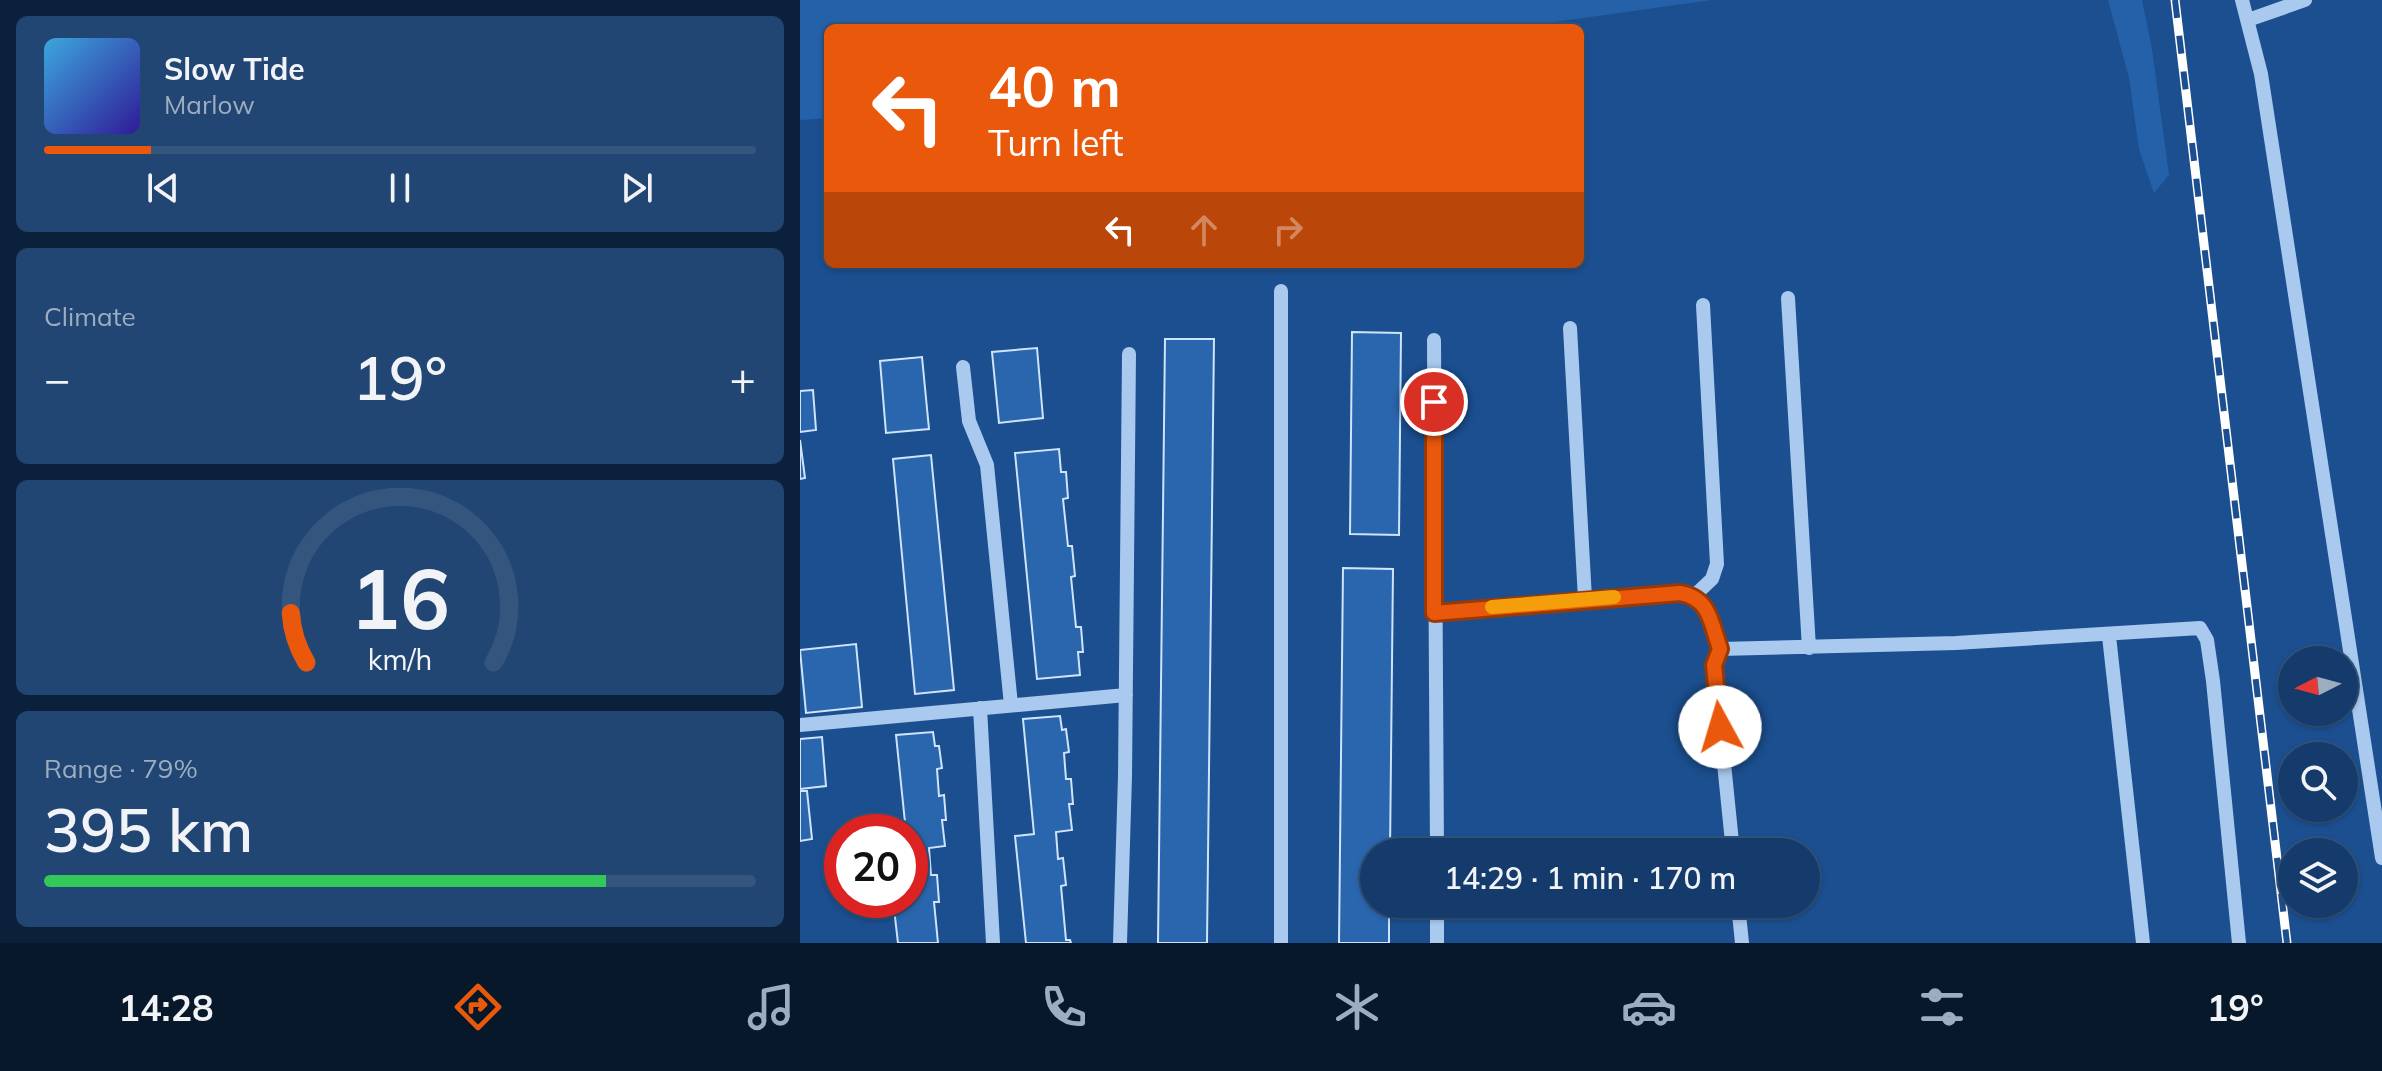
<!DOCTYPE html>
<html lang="en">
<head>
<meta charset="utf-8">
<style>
	:root { --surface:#143b6b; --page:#214673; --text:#f1f3f6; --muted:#9dadc1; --line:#33557e; --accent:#ea580c }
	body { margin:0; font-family:Mulish,sans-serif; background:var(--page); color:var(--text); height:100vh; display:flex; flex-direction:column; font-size:30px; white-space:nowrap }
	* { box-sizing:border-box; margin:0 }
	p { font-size:26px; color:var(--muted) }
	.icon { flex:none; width:44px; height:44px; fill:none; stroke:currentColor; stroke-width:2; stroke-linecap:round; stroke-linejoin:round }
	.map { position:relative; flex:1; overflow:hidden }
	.side { display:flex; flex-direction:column; gap:16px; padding:16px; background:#0b203b; width:800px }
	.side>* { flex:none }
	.hud { position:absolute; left:24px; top:24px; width:760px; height:244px; border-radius:12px; box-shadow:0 2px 6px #0004,0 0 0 2px var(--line); background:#ea580c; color:#fff; overflow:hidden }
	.needle { width:52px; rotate:264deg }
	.buttons { position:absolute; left:1478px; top:646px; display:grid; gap:16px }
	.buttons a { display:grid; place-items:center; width:80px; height:80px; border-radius:50%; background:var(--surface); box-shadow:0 2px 6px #0004,0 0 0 2px var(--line); font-size:40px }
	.speed { position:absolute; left:24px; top:814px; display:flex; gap:16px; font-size:40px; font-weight:700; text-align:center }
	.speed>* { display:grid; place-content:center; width:104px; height:104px; border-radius:50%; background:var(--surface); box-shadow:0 2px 6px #0004,0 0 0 2px var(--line); line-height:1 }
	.speed .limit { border:12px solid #d22; background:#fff; color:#111 }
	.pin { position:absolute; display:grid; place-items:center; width:68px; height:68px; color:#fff; margin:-34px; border:4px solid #fff; border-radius:50%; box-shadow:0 2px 8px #0007 }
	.me { position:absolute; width:88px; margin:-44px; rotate:354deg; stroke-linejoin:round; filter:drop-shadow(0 0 6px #0008) }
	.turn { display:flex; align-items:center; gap:28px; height:168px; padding:0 32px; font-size:36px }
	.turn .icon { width:104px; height:104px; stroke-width:2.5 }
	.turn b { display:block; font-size:56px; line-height:68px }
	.lanes { display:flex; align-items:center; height:76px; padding:0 32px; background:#0003; justify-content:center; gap:40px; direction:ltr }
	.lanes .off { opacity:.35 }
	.big { font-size:60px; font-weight:600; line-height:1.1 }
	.side .tile { flex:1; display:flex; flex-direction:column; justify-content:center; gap:12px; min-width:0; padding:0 28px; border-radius:12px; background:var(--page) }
	.side .dial { align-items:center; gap:0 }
	.dial svg { height:208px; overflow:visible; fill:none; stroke:var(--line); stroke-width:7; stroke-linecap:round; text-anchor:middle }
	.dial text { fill:var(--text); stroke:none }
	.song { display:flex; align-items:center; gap:24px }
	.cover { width:96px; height:96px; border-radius:12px; background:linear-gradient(135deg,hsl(200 70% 55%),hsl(250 70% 35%)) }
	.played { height:8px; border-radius:4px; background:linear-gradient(90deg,var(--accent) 15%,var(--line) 15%) }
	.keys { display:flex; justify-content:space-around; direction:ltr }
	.heat { display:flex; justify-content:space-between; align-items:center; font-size:44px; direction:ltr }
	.charge { height:12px; border-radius:6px; background:linear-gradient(90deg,#34c759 79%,var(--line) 0) }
	.trip { position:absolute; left:560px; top:838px; width:460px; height:80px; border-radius:40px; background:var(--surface); box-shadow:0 2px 6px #0004,0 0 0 2px var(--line); font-weight:600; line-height:80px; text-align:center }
	.menu { display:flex; height:128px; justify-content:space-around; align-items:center; background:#08182b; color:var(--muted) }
	.menu .icon { width:56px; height:56px }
	.menu .selected { color:var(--accent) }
	.menu b { font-size:36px; color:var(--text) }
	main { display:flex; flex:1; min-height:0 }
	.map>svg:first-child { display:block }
	.green { fill:#2461a8 }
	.building { fill:#2a66ad; stroke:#cfe3fa; stroke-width:2 }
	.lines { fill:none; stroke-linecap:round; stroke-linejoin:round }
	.minor { stroke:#a9c9ee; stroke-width:14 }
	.rail-casing { stroke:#fff; stroke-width:9 }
	.rail { stroke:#1b4f8f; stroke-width:6; stroke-dasharray:18; stroke-linecap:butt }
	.route-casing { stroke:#983908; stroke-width:20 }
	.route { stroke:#ea580c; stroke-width:14 }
	.slow { stroke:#f59e0b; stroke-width:14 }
</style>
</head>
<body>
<main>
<section class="side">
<div class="tile">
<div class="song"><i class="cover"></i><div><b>Slow Tide</b><p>Marlow</p></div></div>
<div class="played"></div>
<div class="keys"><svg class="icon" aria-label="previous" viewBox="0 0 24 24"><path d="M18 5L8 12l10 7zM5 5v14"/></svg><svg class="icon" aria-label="pause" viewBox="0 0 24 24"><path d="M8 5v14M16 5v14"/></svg><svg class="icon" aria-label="next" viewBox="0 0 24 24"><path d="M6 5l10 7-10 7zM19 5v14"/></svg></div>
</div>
<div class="tile"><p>Climate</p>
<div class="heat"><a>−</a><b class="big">19°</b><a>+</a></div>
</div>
<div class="tile dial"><svg viewBox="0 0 100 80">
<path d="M14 69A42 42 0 1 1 86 69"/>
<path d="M14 69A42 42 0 0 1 8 50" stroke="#ea580c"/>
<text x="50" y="56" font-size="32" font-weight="700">16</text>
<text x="50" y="72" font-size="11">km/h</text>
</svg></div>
<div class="tile"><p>Range · 79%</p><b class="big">395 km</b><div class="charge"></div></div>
</section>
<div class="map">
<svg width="1582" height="943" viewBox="0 0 1582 943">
	<rect width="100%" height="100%" fill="#1b4f8f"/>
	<path class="green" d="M0,0H912L711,28H28V118L0,120Z
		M1308,0H1342L1352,49L1369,175L1354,193L1339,149L1329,78Z"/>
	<path class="building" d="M552,332L601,333L599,535L550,534Z
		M365,339H414L407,943H358Z
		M237,348L243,418L199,423L192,352Z
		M122,357L129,429L86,433L80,361Z
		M13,390L16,430L0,432V391Z
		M0,440L5,478L0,479Z
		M259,449L261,472H266L268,498L263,499L268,546H272L275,576L271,577L276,627H281L283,652H278L280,675L237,679L215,453Z
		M131,455L154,690L115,694L93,459Z
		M543,568L593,569L590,852H574V904H589V943H539Z
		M56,644L62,707L6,713L0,650Z
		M260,716L262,730L266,729L269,752L264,753L266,779H271L273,804H269L272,830L256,832L258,859L263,858L266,885L261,886L266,940H270L271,943H226L215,836L234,834L223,719Z
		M133,732L135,746H139L142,768L137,769L139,796L144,795L146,820H142L145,846L129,848L131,875H137L139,902H134L138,943H98L93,900H110V832H106L96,735Z
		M22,737L26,786L0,789V739Z
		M0,791H7L12,839L0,841Z"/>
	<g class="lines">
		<path class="minor" d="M1442,0L1461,74L1582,858
			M1448,20L1505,0
			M481,291V943
			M988,298L1009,648
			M770,328L785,599
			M634,340L637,852
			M163,367L169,421L187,465L211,705
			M895,595L912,579L917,564L903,305
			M634,613L880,593C910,598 911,623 920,649L1156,643L1400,628L1407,640L1413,681L1439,943
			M1309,636L1343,943
			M920,649L914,665L933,852
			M180,708L193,943
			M0,725L326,695
			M637,904V943
			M938,904L942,943
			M320,943L325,776L329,354"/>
		<g class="rail-casing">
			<path id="rail" d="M1375,0L1487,943"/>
		</g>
		<use href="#rail" class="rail"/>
	</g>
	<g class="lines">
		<g class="route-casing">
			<path id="route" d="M634,402V613L880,593C910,598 911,623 920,649L914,665L920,727"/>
		</g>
		<use href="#route" class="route"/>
		<path class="slow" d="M692,607L814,597"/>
	</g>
</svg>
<div class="buttons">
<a><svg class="needle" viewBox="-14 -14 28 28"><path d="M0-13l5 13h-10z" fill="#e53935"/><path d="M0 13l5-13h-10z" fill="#9dadc1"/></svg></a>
<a><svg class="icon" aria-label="search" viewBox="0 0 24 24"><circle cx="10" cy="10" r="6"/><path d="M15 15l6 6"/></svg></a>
<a><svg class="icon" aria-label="layers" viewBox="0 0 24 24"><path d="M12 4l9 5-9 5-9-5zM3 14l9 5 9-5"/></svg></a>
</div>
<div class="speed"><div class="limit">20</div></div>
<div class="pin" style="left:634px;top:402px;background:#d93025"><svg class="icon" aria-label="arrive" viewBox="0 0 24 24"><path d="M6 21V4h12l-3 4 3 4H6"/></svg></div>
<svg class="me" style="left:920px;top:727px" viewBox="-20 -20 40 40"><circle r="19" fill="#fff"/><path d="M0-13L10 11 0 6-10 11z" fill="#ea580c"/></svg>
<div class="trip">14:29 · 1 min · 170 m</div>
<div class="hud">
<div class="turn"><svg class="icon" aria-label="left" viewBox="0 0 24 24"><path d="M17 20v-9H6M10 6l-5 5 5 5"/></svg><div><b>40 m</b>Turn left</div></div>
<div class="lanes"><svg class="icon" aria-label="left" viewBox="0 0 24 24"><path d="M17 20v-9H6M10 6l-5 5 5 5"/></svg><svg class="icon off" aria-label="ahead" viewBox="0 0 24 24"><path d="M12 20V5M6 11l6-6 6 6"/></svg><svg class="icon off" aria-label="right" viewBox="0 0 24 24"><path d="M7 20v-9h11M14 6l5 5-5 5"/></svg></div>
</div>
</div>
</main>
<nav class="menu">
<b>14:28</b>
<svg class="icon selected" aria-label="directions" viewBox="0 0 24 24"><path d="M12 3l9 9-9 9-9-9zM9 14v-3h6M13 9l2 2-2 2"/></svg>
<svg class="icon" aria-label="music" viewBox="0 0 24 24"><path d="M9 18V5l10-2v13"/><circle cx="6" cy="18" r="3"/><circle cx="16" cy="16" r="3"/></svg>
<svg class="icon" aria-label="phone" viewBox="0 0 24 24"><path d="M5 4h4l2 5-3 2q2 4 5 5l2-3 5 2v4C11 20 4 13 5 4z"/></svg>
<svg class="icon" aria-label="climate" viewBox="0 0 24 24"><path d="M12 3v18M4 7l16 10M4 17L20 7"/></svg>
<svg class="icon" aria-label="car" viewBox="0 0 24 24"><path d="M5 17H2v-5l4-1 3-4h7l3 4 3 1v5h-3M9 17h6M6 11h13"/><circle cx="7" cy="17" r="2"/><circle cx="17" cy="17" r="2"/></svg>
<svg class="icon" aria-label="filters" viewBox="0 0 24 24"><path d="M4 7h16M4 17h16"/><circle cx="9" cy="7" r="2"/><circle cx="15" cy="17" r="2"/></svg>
<b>19°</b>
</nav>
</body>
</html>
